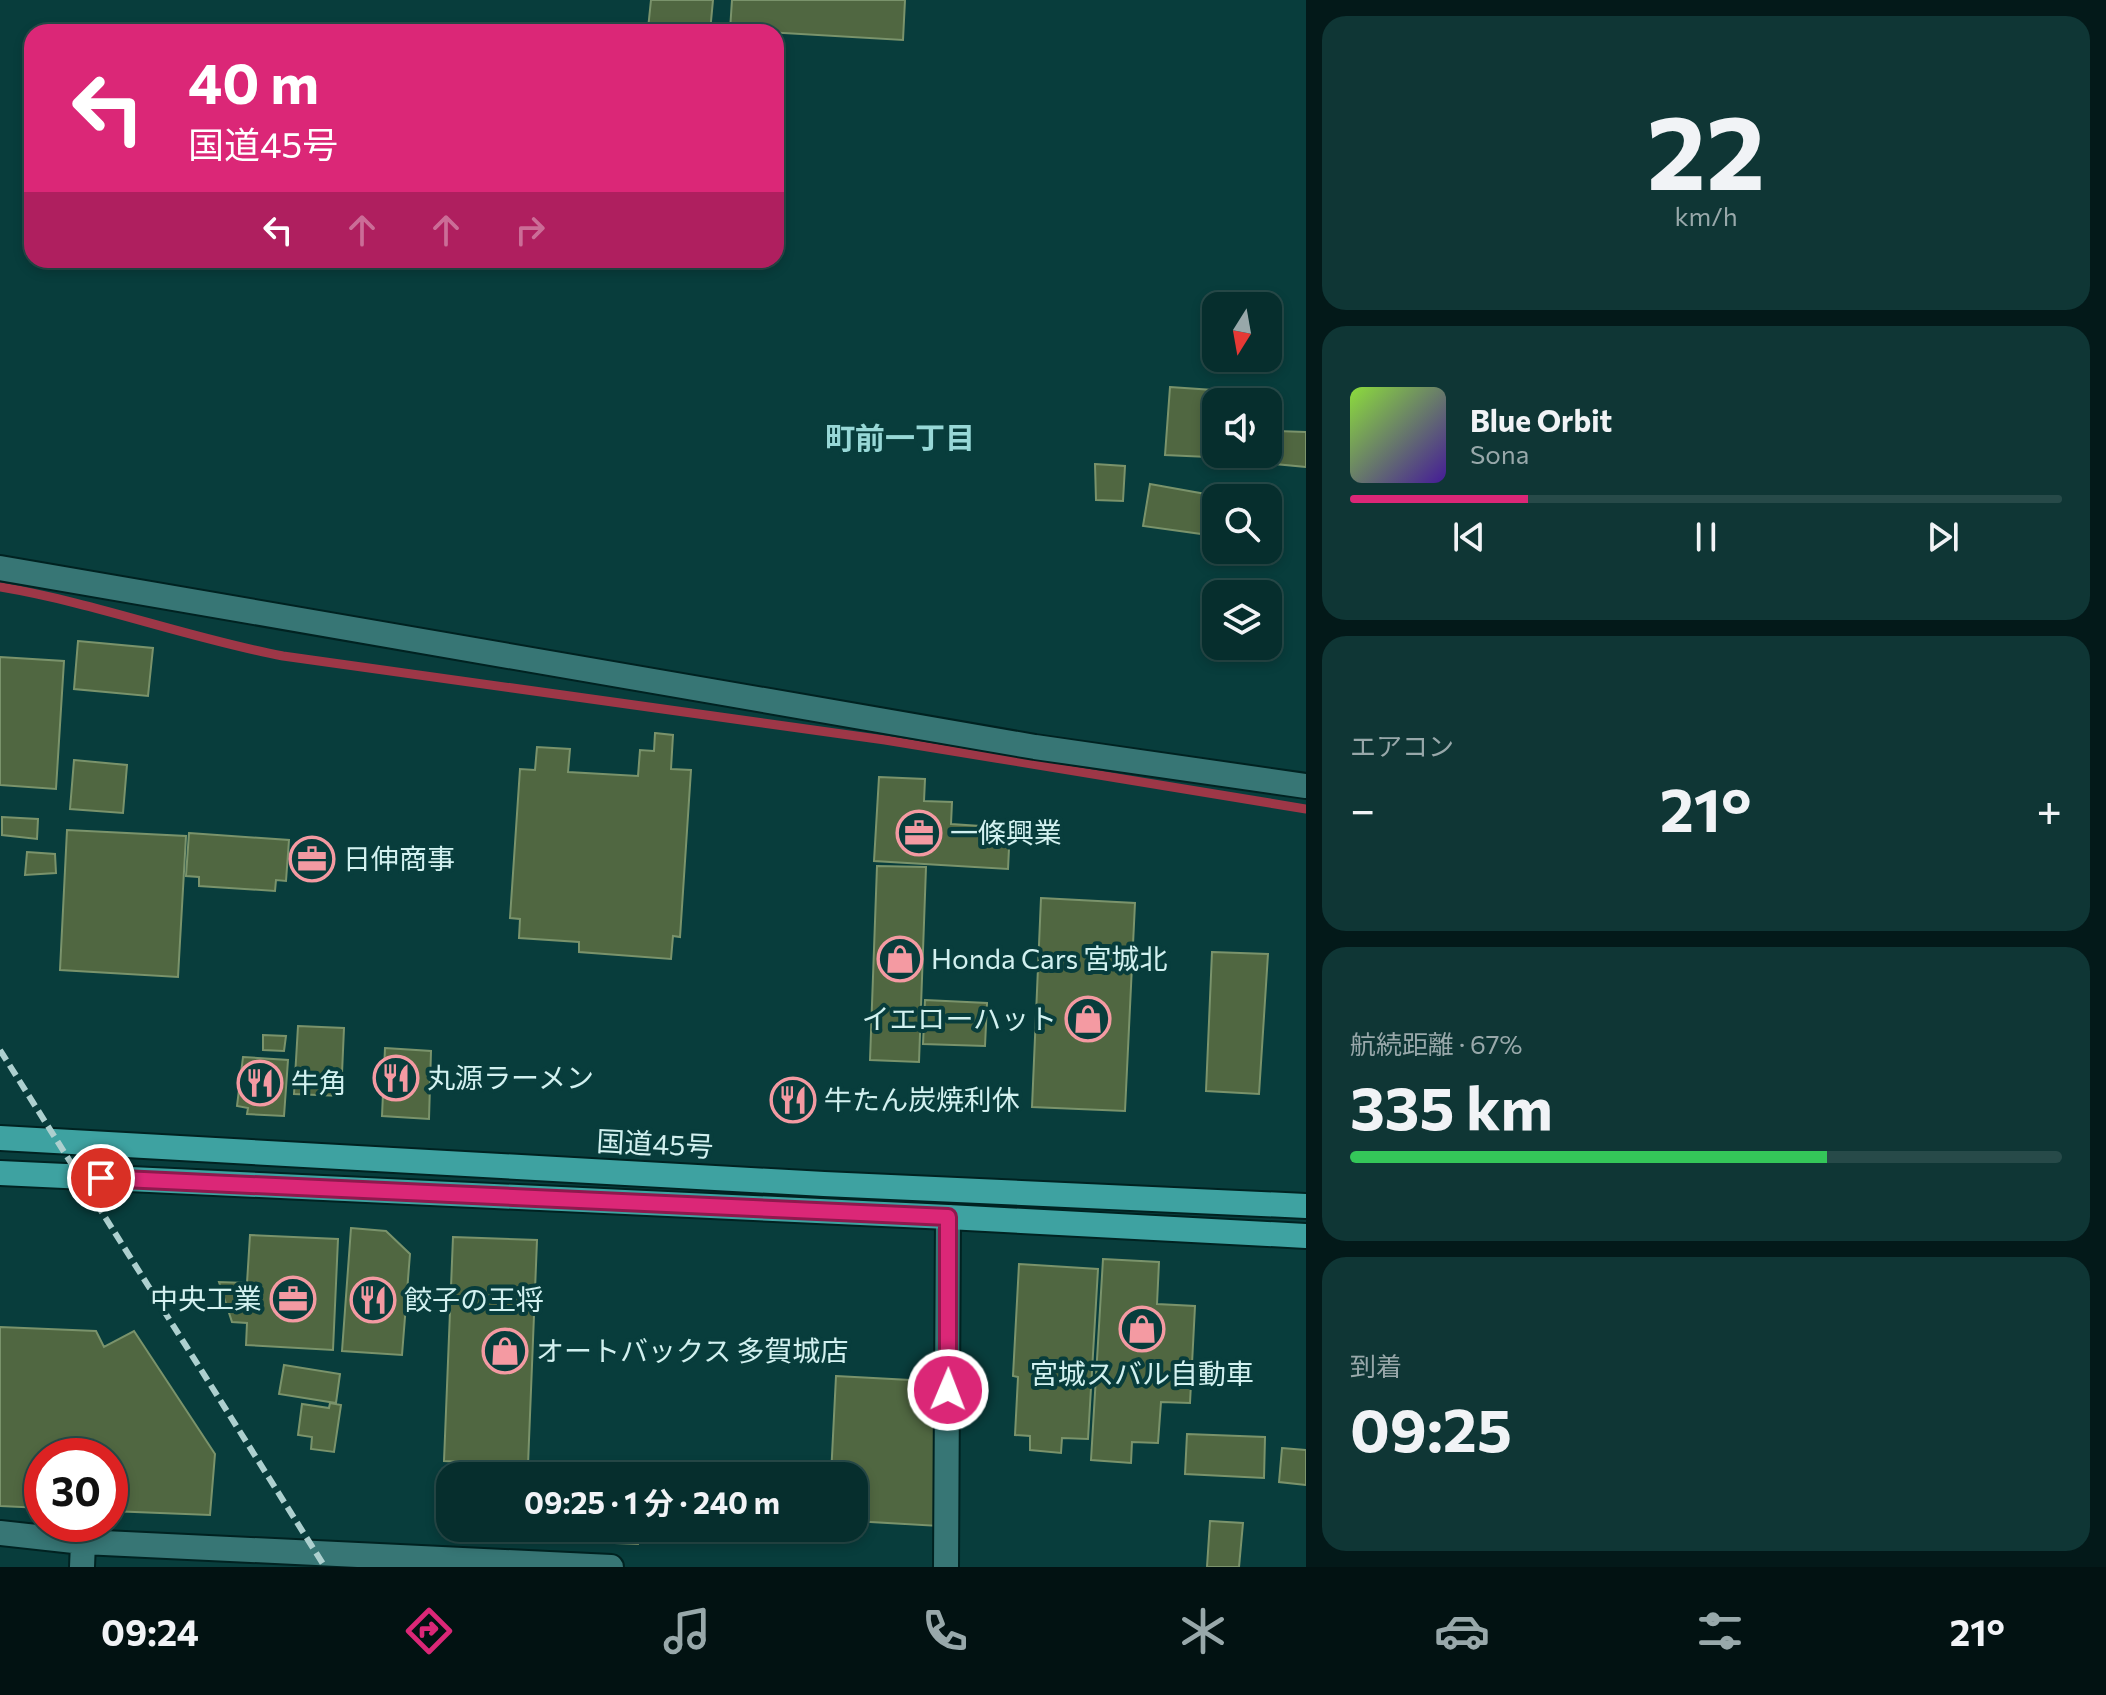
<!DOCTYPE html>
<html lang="ja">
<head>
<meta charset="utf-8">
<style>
	:root { --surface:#062e2d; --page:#0f3635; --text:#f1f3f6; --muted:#98a8aa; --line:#274a49; --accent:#db2777 }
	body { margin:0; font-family:Commissioner,"Noto Sans JP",sans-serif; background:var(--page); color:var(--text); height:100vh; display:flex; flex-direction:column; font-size:30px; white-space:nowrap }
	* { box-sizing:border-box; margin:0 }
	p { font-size:26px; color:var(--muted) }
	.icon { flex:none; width:44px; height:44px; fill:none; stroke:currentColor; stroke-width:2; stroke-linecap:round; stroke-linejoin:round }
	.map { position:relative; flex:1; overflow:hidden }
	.details { display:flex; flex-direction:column; gap:16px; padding:16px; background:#031919; width:800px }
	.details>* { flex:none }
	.banner { position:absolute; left:24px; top:24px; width:760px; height:244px; border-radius:24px; box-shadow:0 4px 12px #0003,0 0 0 2px var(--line); background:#db2777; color:#fff; overflow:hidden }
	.needle { width:52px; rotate:191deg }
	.tools { position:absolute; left:1202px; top:292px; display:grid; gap:16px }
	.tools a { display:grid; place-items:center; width:80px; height:80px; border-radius:16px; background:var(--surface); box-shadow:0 4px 12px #0003,0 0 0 2px var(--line); font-size:40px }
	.speed { position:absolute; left:24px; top:1438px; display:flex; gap:16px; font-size:40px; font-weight:700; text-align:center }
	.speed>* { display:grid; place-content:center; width:104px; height:104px; border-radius:50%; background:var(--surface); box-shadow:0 4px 12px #0003,0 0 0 2px var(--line); line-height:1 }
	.speed .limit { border:12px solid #d22; background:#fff; color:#111 }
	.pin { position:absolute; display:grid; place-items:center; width:68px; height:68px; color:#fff; margin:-34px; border:4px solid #fff; border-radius:50%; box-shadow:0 2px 8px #0007 }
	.me { position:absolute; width:88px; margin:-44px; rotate:1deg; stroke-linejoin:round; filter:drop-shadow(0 0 6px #0008) }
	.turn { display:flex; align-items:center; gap:28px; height:168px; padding:0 32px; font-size:36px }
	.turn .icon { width:104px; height:104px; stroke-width:2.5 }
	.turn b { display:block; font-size:56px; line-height:68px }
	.lanes { display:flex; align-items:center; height:76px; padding:0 32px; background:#0003; justify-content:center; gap:40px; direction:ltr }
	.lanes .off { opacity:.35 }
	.big { font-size:60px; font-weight:700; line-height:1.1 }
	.details .widget { flex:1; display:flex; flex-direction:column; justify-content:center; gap:12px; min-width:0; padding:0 28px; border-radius:24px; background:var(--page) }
	.details .dial { align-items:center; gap:0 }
	.dial b { font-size:104px; line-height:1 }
	.song { display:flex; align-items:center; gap:24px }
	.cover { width:96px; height:96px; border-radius:12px; background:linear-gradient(135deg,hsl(90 70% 55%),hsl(260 70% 35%)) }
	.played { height:8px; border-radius:4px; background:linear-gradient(90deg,var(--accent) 25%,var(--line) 25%) }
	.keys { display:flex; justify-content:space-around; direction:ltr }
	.heat { display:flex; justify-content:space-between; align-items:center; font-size:44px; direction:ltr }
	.charge { height:12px; border-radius:6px; background:linear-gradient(90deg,#34c759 67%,var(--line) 0) }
	.trip { position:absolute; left:436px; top:1462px; width:432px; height:80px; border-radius:24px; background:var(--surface); box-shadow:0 4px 12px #0003,0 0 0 2px var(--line); font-weight:700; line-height:80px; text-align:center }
	.tab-bar { display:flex; height:128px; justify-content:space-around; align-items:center; background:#021212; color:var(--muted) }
	.tab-bar .icon { width:56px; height:56px }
	.tab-bar .active { color:var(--accent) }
	.tab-bar b { font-size:36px; color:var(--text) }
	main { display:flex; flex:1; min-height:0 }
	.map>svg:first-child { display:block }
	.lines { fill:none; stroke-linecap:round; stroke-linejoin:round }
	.stream { stroke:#9d3747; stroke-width:9 }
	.building { fill:#506741; stroke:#7a936b; stroke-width:2 }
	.minor-casing { stroke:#002221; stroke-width:28 }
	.trunk-casing { stroke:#002221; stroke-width:28 }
	.minor { stroke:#377675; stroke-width:24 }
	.trunk { stroke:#3ea2a1; stroke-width:24 }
	.rail { stroke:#add0cf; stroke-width:6; stroke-dasharray:12 6; stroke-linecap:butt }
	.route-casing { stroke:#8e194d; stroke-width:20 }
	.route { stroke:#db2777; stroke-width:14 }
	.labels { text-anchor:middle; stroke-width:8; stroke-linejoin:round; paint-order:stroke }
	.poi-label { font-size:28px; fill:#d2f1f0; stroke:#083d3c; text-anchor:start }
	.street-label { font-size:28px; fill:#d2f1f0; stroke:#083d3c }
	.neighbourhood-label { font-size:30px; font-weight:bold; fill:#98d8d7; stroke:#083d3c }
</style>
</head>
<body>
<main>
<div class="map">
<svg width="1306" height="1567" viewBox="0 0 1306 1567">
	<rect width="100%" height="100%" fill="#083d3c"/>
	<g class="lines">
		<path class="stream" d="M0,587C96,603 188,638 283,656L885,740L1306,809"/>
	</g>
	<path class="building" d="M651,0H713L710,32L648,29Z
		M732,0H905L903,40L730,30Z
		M1170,387L1213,390L1208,457L1165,455Z
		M1277,431L1306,432V467L1275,464Z
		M1225,454H1258L1257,464H1225Z
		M1095,464L1125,466L1123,501L1096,500Z
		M1150,484L1228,498H1216V536L1143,526Z
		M1268,505L1273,506L1268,537Z
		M78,641L153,648L148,696L74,689Z
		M0,657L64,661L56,789L0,785Z
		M655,733L673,735L671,769L691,770L680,937L673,936L671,959L579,952V942L519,938L520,919L510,918L520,769L535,770L537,747L570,749L568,772L638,776L640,750L654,751Z
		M74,760L127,765L123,813L70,809Z
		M879,777L925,779L924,801L952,802L951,824L1010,828L1008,869L874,861Z
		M2,817L38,819L37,839L2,835Z
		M67,830L186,836L178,977L60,970Z
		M189,833L289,840L286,881L276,880L275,891L199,886V877L186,876Z
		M27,852L55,854L56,873L25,875Z
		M877,866L926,867L919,1062L870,1060Z
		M1041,898L1135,903L1125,1111L1032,1107Z
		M1212,952L1268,954L1259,1094L1206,1091Z
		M925,1000L987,1003L985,1046L923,1044Z
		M298,1026L344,1028L341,1096L294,1094Z
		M263,1035L286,1036L284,1051L263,1050Z
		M385,1048L431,1051L429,1119L382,1116Z
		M243,1057L288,1060L284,1116L247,1114L248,1108L237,1106Z
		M351,1228L386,1231L410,1254L402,1355L342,1351Z
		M250,1235L338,1239L333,1350L246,1345L247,1323L232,1322L219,1282L247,1283Z
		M453,1237L537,1240L528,1465L444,1461Z
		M1103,1259L1159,1262L1157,1304L1195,1306L1190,1403L1161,1402L1158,1443L1132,1442L1131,1463L1091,1460Z
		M1019,1264L1098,1269L1088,1439L1062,1438L1061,1453L1030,1450V1436L1015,1435L1018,1377L1013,1376Z
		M0,1327L96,1331L104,1347L134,1331L215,1454L210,1515L110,1511V1456H42V1508L0,1506Z
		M284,1365L340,1374L336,1403L279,1394Z
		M836,1376L947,1382L939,1526L854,1521V1476H831Z
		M330,1403L341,1405L334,1452L311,1449L312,1437L298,1435L302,1404L329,1408Z
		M1187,1434L1265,1437L1264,1478L1185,1474Z
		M1282,1448L1306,1450V1485L1279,1482Z
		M1210,1521L1243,1523L1239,1567H1207Z
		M592,1528H639L638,1544L591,1542Z"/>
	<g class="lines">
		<g class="minor-casing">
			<path id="minor" d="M0,568L1035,747L1306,786
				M0,1533L83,1542L611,1567
				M82,1567L83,1542
				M946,1567L948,1217"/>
		</g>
		<g class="trunk-casing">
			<path id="trunk" d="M0,1138L824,1184L1306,1206
				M0,1173L948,1217L1306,1236"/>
		</g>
		<use href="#minor" class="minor"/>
		<use href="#trunk" class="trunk"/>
		<path class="rail" d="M0,1050L325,1567"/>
	</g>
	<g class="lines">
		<g class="route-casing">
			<path id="route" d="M101,1178L948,1217V1390"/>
		</g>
		<use href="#route" class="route"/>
	</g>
	<defs>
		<g id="office-ring" transform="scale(2.3)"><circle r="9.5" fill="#083d3c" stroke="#f49aa2" stroke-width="1.5"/><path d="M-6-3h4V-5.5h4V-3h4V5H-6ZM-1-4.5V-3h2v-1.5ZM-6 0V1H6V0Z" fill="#f49aa2"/></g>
		<g id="shop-ring" transform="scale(2.3)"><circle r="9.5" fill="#083d3c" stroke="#f49aa2" stroke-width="1.5"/><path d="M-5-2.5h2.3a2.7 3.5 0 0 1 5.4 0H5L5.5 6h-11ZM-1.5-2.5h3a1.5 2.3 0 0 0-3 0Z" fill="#f49aa2"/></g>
		<g id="restaurant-ring" transform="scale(2.3)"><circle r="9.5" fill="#083d3c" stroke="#f49aa2" stroke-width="1.5"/><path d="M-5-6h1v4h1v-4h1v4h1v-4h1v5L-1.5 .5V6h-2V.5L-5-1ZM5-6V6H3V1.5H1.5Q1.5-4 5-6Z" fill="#f49aa2"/></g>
	</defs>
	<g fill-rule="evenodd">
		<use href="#office-ring" x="919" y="833"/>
		<use href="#office-ring" x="312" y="859"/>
		<use href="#shop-ring" x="900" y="959"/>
		<use href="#shop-ring" x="1088" y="1019"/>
		<use href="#restaurant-ring" x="396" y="1078"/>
		<use href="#restaurant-ring" x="260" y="1083"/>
		<use href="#restaurant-ring" x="793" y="1100"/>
		<use href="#office-ring" x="293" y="1299"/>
		<use href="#restaurant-ring" x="373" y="1300"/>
		<use href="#shop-ring" x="1142" y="1329"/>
		<use href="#shop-ring" x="505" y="1351"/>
	</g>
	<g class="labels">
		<g class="poi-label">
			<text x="950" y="843">一條興業</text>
			<text x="343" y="869">日伸商事</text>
			<text x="931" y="969">Honda Cars 宮城北</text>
			<text x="1057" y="1029" text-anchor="end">イエローハット</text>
			<text x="427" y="1088">丸源ラーメン</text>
			<text x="291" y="1093">牛角</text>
			<text x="824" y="1110">牛たん炭焼利休</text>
			<text x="262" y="1309" text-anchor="end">中央工業</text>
			<text x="404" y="1310">餃子の王将</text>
			<text x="536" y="1361">オートバックス 多賀城店</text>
			<text x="1142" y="1384" text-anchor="middle">宮城スバル自動車</text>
		</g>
		<g class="street-label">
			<text transform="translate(655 1144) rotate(3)" y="10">国道45号</text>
		</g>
		<g class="neighbourhood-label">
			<text x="900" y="449">町前一丁目</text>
		</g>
	</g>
</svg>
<div class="tools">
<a><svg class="needle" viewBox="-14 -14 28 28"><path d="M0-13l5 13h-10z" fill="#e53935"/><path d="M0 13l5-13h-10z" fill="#98a8aa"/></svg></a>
<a><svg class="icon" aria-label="sound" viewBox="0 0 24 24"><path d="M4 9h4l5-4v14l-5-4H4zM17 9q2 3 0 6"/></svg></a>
<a><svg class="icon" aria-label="search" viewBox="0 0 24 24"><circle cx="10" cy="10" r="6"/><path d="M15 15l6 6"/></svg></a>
<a><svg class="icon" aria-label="layers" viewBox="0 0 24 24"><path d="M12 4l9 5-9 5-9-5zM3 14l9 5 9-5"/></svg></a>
</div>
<div class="speed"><div class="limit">30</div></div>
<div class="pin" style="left:101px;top:1178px;background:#d93025"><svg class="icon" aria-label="arrive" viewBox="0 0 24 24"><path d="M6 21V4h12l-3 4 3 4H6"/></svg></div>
<svg class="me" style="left:948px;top:1390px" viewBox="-20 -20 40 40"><circle r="17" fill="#db2777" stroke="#fff" stroke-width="3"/><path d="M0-11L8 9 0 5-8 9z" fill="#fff"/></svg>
<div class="trip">09:25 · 1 分 · 240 m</div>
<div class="banner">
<div class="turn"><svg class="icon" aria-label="left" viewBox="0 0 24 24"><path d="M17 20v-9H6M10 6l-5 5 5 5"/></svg><div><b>40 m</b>国道45号</div></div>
<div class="lanes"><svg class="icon" aria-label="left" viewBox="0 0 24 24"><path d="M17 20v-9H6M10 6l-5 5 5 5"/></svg><svg class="icon off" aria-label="ahead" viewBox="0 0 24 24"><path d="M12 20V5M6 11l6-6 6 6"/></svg><svg class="icon off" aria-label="ahead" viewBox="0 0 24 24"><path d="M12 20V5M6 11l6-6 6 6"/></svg><svg class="icon off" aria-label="right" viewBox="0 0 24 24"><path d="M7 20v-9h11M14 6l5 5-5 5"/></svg></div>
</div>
</div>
<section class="details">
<div class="widget dial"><b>22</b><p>km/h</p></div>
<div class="widget">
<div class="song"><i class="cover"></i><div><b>Blue Orbit</b><p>Sona</p></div></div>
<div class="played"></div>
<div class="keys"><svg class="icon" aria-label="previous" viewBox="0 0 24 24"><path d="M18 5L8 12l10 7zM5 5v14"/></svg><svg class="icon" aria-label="pause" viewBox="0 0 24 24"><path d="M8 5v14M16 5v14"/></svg><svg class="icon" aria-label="next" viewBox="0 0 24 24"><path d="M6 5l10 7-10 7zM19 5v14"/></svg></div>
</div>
<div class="widget"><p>エアコン</p>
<div class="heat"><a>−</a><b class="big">21°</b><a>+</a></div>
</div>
<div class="widget"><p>航続距離 · 67%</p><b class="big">335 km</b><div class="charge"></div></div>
<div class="widget"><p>到着</p><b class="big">09:25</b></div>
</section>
</main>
<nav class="tab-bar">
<b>09:24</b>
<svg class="icon active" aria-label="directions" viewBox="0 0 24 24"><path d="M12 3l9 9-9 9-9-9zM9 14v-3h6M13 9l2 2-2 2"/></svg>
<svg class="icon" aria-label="music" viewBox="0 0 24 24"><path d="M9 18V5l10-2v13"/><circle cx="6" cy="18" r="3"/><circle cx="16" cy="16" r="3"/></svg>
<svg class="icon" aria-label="phone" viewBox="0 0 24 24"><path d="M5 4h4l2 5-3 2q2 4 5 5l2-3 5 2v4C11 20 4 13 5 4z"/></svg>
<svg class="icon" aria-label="climate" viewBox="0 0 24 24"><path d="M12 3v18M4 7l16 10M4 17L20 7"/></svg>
<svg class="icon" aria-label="car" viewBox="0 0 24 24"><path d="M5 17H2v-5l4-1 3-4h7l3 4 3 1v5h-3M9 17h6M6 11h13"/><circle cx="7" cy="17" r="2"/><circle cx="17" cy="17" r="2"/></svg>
<svg class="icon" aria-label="filters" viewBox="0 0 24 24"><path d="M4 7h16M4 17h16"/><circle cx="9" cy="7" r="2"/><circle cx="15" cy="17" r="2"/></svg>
<b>21°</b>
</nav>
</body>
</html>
